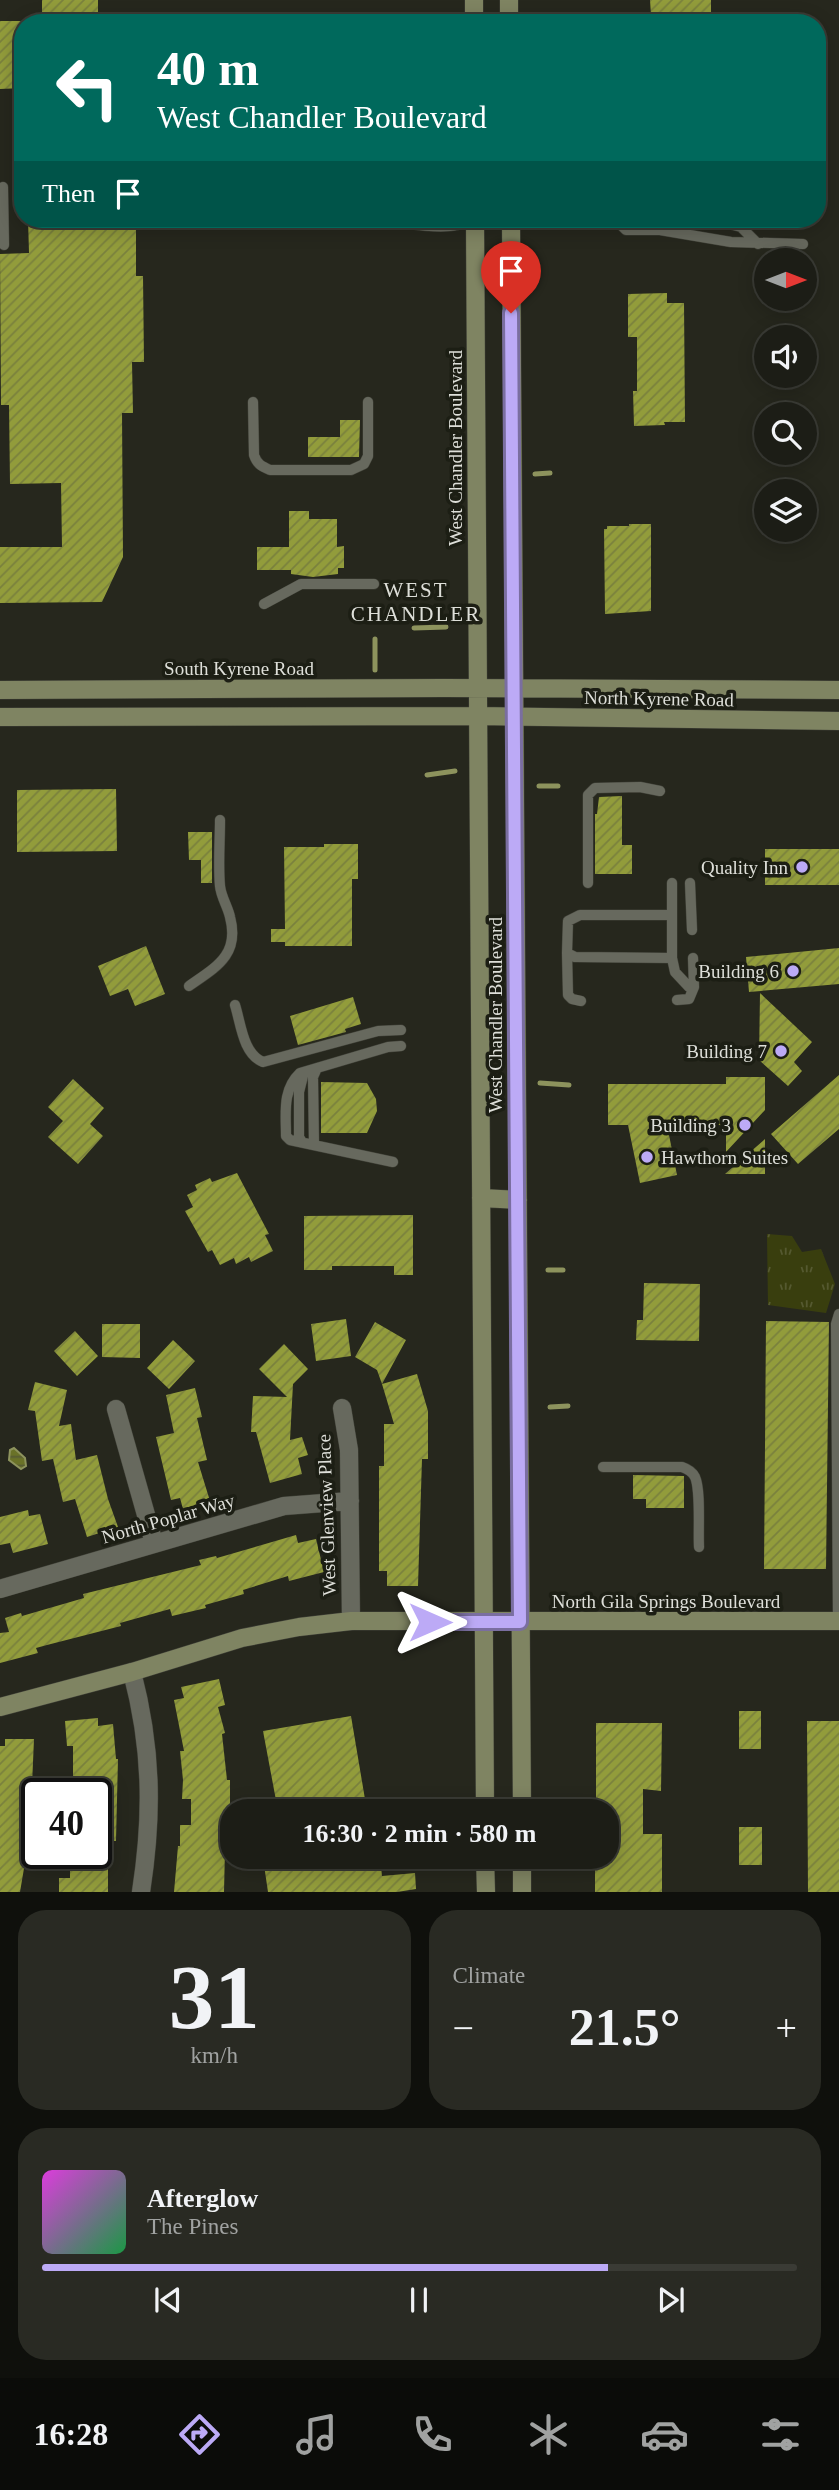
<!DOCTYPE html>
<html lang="en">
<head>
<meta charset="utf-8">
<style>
	:root { --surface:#1c1d16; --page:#292a23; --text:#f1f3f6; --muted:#a0a2a1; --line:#3a3b35; --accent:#bcaaf6 }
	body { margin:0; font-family:Georgia,serif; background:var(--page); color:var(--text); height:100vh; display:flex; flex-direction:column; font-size:26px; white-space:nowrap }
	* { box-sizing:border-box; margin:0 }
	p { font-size:23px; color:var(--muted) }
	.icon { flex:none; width:38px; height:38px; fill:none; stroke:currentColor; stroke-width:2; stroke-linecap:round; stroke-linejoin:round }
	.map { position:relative; height:1892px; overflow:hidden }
	.details { display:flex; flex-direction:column; gap:18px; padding:18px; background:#0f100c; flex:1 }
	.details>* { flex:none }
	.banner { position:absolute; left:14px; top:14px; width:812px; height:214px; border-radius:28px; box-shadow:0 4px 18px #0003,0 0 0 2px var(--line); background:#00695c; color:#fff; overflow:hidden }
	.needle { width:46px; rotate:90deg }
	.buttons { position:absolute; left:754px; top:248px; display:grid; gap:14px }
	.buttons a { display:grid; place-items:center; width:63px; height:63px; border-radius:50%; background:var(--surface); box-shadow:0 4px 18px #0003,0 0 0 2px var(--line); font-size:35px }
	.speed { position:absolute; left:21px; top:1778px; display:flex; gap:14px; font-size:35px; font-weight:700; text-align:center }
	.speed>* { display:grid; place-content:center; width:91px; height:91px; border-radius:50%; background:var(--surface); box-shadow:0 4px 18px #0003,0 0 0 2px var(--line); line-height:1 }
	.speed .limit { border:4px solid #111; border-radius:10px; background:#fff; color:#111 }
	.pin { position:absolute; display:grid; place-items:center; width:60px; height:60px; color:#fff; margin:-72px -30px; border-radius:50% 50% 50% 0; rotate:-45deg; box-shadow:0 0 7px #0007 }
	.pin .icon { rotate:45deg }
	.me { position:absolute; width:77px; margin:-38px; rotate:90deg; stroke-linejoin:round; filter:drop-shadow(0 0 5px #0008) }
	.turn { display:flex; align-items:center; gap:24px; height:147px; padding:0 28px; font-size:32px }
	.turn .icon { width:91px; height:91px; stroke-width:2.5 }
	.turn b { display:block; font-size:49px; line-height:60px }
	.then { display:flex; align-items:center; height:66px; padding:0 28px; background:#0003; gap:14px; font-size:26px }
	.big { font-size:52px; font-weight:700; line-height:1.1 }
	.details .widget { flex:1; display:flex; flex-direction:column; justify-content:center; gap:10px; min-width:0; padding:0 24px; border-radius:28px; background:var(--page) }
	.details .dial { align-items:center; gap:0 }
	.dial b { font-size:91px; line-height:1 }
	.song { display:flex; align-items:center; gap:21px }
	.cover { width:84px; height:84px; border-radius:10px; background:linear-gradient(135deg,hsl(300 70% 55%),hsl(140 70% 35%)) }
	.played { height:7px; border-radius:4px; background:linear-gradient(90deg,var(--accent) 75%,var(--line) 75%) }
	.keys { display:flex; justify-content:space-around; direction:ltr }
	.heat { display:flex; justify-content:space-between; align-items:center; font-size:38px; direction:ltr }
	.details .tiles { flex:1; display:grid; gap:18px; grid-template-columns:1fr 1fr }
	.widget:last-child { grid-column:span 2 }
	.trip { position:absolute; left:220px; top:1799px; width:399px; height:70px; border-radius:28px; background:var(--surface); box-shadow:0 4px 18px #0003,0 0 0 2px var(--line); font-weight:700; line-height:70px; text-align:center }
	.menu { display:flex; height:112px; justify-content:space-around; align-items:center; background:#0b0c09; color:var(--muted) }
	.menu .icon { width:49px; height:49px }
	.menu .on { color:var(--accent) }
	.menu b { font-size:32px; color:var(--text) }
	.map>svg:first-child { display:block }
	.park { fill:url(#park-tufts) }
	.water { fill:url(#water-rules); stroke:#8d935d; stroke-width:2 }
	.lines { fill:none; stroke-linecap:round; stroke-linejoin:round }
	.stream { stroke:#8d935d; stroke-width:5 }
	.building { fill:url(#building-hatch) }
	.lane-casing { stroke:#414239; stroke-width:11 }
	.street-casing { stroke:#414239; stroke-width:19 }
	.secondary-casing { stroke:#414239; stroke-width:19 }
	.lane { stroke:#67695e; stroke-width:10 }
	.street { stroke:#67695e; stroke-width:18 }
	.secondary { stroke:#7f8462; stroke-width:18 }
	.route-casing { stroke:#7a6ea0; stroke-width:18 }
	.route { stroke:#bcaaf6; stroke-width:12 }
	.poi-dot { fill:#bcaaf6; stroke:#1c1e14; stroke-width:2.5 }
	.labels { text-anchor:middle; stroke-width:7; stroke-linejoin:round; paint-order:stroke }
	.street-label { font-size:19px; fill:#dedfd9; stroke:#1c1e14 }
	.poi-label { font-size:19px; fill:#dedfd9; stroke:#1c1e14; text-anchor:end }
	.neighbourhood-label { font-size:21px; letter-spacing:2px; fill:#dedfd9; stroke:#1c1e14 }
</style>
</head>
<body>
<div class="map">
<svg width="839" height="1892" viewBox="0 0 839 1892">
	<defs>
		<pattern id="park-tufts" width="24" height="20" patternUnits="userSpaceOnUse" patternTransform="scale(1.75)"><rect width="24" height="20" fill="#393e0e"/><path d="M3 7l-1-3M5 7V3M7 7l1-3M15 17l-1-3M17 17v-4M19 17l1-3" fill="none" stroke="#555930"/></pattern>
		<pattern id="water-rules" width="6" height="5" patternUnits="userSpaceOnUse" patternTransform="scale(1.75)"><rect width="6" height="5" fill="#6a7228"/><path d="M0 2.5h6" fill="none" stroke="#565a34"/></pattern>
		<pattern id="building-hatch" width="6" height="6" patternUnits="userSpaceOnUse" patternTransform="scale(1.75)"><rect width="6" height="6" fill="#929c3b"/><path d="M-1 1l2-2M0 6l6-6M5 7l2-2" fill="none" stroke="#7a813d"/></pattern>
	</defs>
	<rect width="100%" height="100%" fill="#26271d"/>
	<path class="park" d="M767,1234L792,1236L802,1252L821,1249L835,1284L826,1313L768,1305Z"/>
	<path class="water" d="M14,1448L25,1458L26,1466L21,1469L9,1460L10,1450Z"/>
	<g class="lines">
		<path class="stream" d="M535,474L550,473
			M414,628L446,627
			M375,639V670
			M427,775L455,771
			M539,786H558
			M540,1083L569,1085
			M548,1270H563
			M550,1407L568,1406"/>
	</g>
	<path class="building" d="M42,0H98V23H42Z
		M650,0H711V23H654V15H651Z
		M0,21H23V88L0,89Z
		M28,219H131V222H136V276H143L144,362H132L133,413H122L123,557L102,602L0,603V547H62L61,483L10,484L9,405H1L0,254L29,253Z
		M667,293V303H684L685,422H664L665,425L634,426L633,391H637V337H628V294Z
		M340,420H360L359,457H308V437H340Z
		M289,511H309V519H337V547L344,546V568H338V574L313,577L291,574V570H257V547H289Z
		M629,524H651V611L605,614L604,529H607V526H629Z
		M116,789L117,851L17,852V790Z
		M622,796V845H632V874H595V814H597L599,797Z
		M188,832H212V883H201V860H189Z
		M324,844H358V879H352V946H285V942H271V929H285L284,847H324Z
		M765,849H839V885H765Z
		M146,946L165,994L135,1006L128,989L110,996L98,966Z
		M839,948V984L749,992L746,957Z
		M760,993L812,1042L794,1062L802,1071L788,1086L759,1060Z
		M353,997L361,1024L345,1029L346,1032L298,1045L290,1016Z
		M839,1075V1129L798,1164L771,1134Z
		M726,1077H765V1110L726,1152V1125H667L677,1175L640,1183L628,1125H608V1084H726Z
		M73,1079L104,1108L90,1124L103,1136L78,1164L48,1137L63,1121L48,1107Z
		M321,1082L367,1083L376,1099L377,1111L367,1133H321Z
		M765,1139V1174H725Z
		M237,1173L269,1234L265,1235L273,1251L251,1262L249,1257L236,1264L234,1258L220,1265L212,1250L208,1252L185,1211L193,1207L187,1195L197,1190L195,1185L210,1178L212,1182Z
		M413,1215V1275H394V1266H332V1270H304V1216Z
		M644,1283L700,1284L699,1341L636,1340L637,1320H643Z
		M346,1319L351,1356L316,1361L311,1324Z
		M766,1321L829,1322L826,1569H764Z
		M375,1322L406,1340L382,1384L377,1370L355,1357Z
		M102,1324H140V1358L102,1357Z
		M75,1331L98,1356L77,1376L54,1351Z
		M173,1340L195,1361L169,1389L147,1368Z
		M284,1344L308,1369L293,1384L290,1440L302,1437L308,1455L298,1458L302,1474L270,1483L256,1432H251L253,1396L287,1397L259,1369Z
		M417,1374L428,1411V1459H422L418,1586H387V1571H379V1466H384V1424H394L382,1384Z
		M35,1382L67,1390L59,1426L71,1424L76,1460L97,1455L108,1499L118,1527L87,1537L75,1499L63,1502L53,1459L42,1461L35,1411L28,1410Z
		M195,1388L202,1417L197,1418L207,1460L198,1462L210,1501L183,1509L180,1498L171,1500L156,1437L174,1433L166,1395Z
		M633,1475L684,1476V1508H646V1499H633Z
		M28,1510L29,1516L40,1514L48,1544L13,1553L10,1543L0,1545V1517Z
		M296,1535L298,1543L316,1539L324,1572L289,1581L288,1576L243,1590L244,1594L205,1605L206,1608L172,1616L170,1609L120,1623L121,1626L47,1645L36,1648L38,1653L0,1663V1633L9,1632L5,1618L21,1613L22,1616L84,1598L83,1594L201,1565L199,1560L216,1556L217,1558Z
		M219,1679L225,1705L218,1707L225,1733L222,1734L227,1780H230V1807H226L224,1892H174L178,1846H180V1825H191V1799H182L183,1780L180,1751H184L174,1700L184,1698L181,1687Z
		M739,1711H761V1749H739Z
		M351,1716L367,1811H278L263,1731Z
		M98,1718V1726L113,1724L116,1759H118L116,1841H96V1794H73V1746H67L65,1721Z
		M807,1721H839V1892H808Z
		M596,1723H662L661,1791L643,1789V1834H662V1892H595V1857H607V1811H596Z
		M5,1739H34L31,1809L27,1838L29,1839L20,1892H0V1746H5Z
		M739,1827H762V1865H739Z
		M70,1853H108V1892H59V1878H70Z
		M317,1857H380L382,1876L415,1873L416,1889L397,1892H268L264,1865Z"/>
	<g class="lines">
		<g class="lane-casing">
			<path id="lane" d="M3,187L4,245
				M396,219C406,226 444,228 457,225C462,224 468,221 473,219
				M479,219C526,226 572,224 619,223L625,219
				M709,219L741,227L758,244
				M619,223L626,230H660L731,242L803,244
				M253,402L254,455C257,464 261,466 270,470H351L364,464L368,456V402
				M264,604L301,584H374
				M588,883V795L595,788L640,787L660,791
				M672,883V915H580L568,921L567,953L575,957L672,958L675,972L689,987H694L693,958
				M690,883L692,930
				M672,915V958
				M567,953L568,995L572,999L581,1001
				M189,986C216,967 240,955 230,917C228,907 221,897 220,886C218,864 220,842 220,820
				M677,1000L689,999L694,987
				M235,1005C241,1024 243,1054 263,1062L378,1031L401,1030
				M302,1142L299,1137V1092L304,1072
				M314,1145L313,1077L317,1068
				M393,1162L290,1140L286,1136C286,1113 282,1090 300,1073L388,1047L401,1046
				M603,1467H682C688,1469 692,1471 695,1477C701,1490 698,1530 699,1547
				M838,1621L836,1324L839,1314"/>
		</g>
		<g class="street-casing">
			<path id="street" d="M342,1408L349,1450L351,1621
				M116,1409L154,1543
				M0,1589L284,1506L350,1501
				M132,1672C152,1748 153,1814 141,1892"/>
		</g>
		<g class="secondary-casing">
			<path id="secondary" d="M474,0V23
				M509,0V23
				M475,219L485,1811
				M511,219L522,1811
				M0,690L444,688L839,690
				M0,717L478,716L839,721
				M481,1198L518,1200
				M0,1707L132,1672L242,1638L299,1627L351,1621H839
				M485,1857L486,1892
				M522,1857V1892"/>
		</g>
		<use href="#lane" class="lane"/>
		<use href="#street" class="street"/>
		<use href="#secondary" class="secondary"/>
	</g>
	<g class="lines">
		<g class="route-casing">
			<path id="route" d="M430,1622H520L511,313"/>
		</g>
		<use href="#route" class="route"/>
	</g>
	<g class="poi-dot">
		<circle cx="802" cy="867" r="7"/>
		<circle cx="793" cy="971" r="7"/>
		<circle cx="781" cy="1051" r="7"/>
		<circle cx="745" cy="1125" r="7"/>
		<circle cx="647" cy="1157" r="7"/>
	</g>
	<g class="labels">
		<g class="street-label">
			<text transform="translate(455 448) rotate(-90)" y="7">West Chandler Boulevard</text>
			<text x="239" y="675">South Kyrene Road</text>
			<text transform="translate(659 698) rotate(1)" y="7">North Kyrene Road</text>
			<text transform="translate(495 1015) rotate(-90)" y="7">West Chandler Boulevard</text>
			<text transform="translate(326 1515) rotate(-92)" y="7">West Glenview Place</text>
			<text transform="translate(168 1518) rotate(-16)" y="7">North Poplar Way</text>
			<text x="666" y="1608">North Gila Springs Boulevard</text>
		</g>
		<g class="poi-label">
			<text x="788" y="874">Quality Inn</text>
			<text x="779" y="978">Building 6</text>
			<text x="767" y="1058">Building 7</text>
			<text x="731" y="1132">Building 3</text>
			<text x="661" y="1164" text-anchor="start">Hawthorn Suites</text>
		</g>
		<g class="neighbourhood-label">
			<text x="416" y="597">WEST<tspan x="416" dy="24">CHANDLER</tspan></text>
		</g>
	</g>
</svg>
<div class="buttons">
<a><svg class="needle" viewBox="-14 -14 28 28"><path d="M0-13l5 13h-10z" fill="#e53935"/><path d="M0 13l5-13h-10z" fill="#a0a2a1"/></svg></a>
<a><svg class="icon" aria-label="sound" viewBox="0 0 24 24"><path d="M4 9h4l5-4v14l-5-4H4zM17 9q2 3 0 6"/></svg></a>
<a><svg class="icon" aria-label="search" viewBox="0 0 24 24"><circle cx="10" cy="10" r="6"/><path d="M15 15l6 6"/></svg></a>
<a><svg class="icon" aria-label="layers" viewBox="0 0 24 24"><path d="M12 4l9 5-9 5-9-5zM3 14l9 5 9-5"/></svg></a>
</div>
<div class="speed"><div class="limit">40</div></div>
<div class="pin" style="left:511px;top:313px;background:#d93025"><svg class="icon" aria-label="arrive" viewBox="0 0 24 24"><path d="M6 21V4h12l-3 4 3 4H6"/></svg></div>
<svg class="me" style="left:430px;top:1622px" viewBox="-20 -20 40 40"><path d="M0-17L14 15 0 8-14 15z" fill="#bcaaf6" stroke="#fff" stroke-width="4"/></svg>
<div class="trip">16:30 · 2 min · 580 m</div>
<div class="banner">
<div class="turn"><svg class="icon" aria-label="left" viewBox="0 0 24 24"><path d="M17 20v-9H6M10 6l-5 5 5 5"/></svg><div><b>40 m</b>West Chandler Boulevard</div></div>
<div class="then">Then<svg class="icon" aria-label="arrive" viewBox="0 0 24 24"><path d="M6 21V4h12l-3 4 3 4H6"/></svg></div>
</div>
</div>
<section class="details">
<div class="tiles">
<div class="widget dial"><b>31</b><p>km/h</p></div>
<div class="widget"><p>Climate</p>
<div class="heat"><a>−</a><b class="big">21.5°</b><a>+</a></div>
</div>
<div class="widget">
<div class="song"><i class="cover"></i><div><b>Afterglow</b><p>The Pines</p></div></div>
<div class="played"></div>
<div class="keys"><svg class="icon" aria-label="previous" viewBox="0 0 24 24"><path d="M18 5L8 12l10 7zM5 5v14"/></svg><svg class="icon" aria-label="pause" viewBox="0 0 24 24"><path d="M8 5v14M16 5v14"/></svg><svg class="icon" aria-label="next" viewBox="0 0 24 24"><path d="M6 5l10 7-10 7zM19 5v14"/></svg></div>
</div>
</div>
</section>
<nav class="menu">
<b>16:28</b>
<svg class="icon on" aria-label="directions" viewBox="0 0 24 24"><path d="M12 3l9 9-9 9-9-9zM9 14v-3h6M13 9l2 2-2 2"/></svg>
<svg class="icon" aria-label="music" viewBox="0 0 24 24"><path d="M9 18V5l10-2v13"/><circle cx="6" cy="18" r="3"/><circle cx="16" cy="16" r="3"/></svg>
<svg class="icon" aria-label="phone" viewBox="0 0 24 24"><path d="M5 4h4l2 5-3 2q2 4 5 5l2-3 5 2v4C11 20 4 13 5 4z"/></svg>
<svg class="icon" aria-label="climate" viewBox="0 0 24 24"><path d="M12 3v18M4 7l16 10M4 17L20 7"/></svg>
<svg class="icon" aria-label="car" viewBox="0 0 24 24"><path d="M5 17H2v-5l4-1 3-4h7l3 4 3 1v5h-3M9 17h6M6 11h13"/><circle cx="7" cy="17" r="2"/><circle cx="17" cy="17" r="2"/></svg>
<svg class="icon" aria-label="filters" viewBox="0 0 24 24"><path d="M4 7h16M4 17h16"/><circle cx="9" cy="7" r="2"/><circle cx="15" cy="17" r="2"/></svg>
</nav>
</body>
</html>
